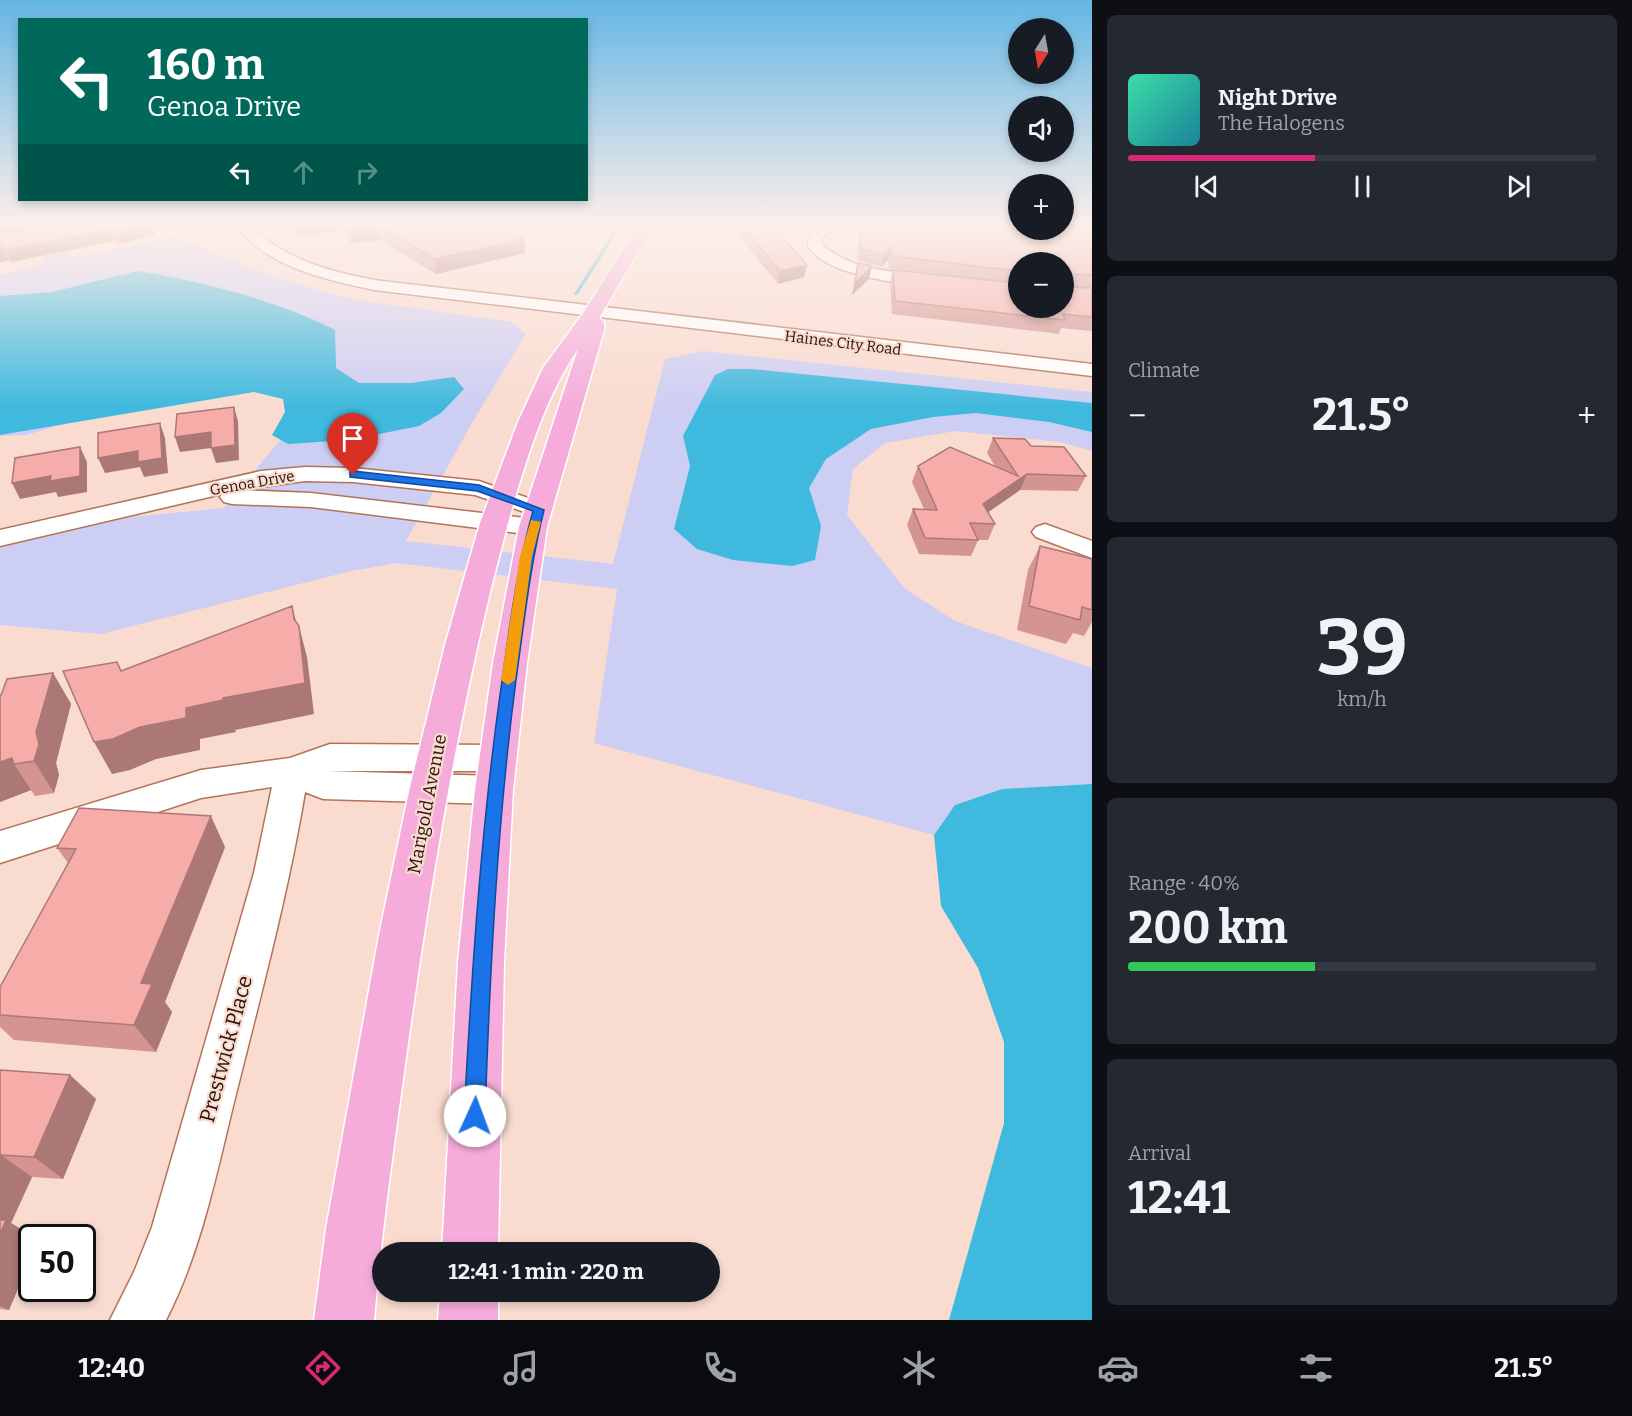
<!DOCTYPE html>
<html lang="en">
<head>
<meta charset="utf-8">
<style>
	:root { --surface:#171b24; --page:#242831; --text:#f1f3f6; --muted:#9ea1a6; --line:#363941; --accent:#db2777 }
	body { margin:0; font-family:Bitter,serif; background:var(--page); color:var(--text); height:100vh; display:flex; flex-direction:column; font-size:22px; white-space:nowrap }
	* { box-sizing:border-box; margin:0 }
	p { font-size:20px; color:var(--muted) }
	.icon { flex:none; width:33px; height:33px; fill:none; stroke:currentColor; stroke-width:2; stroke-linecap:round; stroke-linejoin:round }
	.map { position:relative; flex:1; overflow:hidden }
	.panel { display:flex; flex-direction:column; gap:15px; padding:15px; background:#0d0f14; width:540px }
	.panel>* { flex:none }
	.banner { position:absolute; left:18px; top:18px; width:570px; height:183px; border-radius:0px; box-shadow:0 3px 9px #0003; background:#00695c; color:#fff; overflow:hidden }
	.needle { width:39px; rotate:191deg }
	.tools { position:absolute; left:1008px; top:18px; display:grid; gap:12px }
	.tools a { display:grid; place-items:center; width:66px; height:66px; border-radius:50%; background:var(--surface); box-shadow:0 3px 9px #0003; font-size:30px }
	.speed { position:absolute; left:18px; top:1224px; display:flex; gap:12px; font-size:30px; font-weight:700; text-align:center }
	.speed>* { display:grid; place-content:center; width:78px; height:78px; border-radius:50%; background:var(--surface); box-shadow:0 3px 9px #0003; line-height:1 }
	.speed .limit { border:3px solid #111; border-radius:9px; background:#fff; color:#111 }
	.pin { position:absolute; display:grid; place-items:center; width:51px; height:51px; color:#fff; margin:-62px -26px; border-radius:50% 50% 50% 0; rotate:-45deg; box-shadow:0 0 6px #0007 }
	.pin .icon { rotate:45deg }
	.me { position:absolute; width:66px; margin:-33px; rotate:2deg; stroke-linejoin:round; filter:drop-shadow(0 0 4px #0008) }
	.turn { display:flex; align-items:center; gap:21px; height:126px; padding:0 30px; font-size:27px }
	.turn .icon { width:78px; height:78px; stroke-width:2.5 }
	.turn b { display:block; font-size:42px; line-height:51px }
	.lanes { display:flex; align-items:center; height:57px; padding:0 30px; background:#0003; justify-content:center; gap:30px; direction:ltr }
	.lanes .off { opacity:.35 }
	.big { font-size:45px; font-weight:700; line-height:1.1 }
	.panel .card { flex:1; display:flex; flex-direction:column; justify-content:center; gap:9px; min-width:0; padding:0 21px; border-radius:9px; background:var(--page) }
	.panel .dial { align-items:center; gap:0 }
	.dial b { font-size:78px; line-height:1 }
	.song { display:flex; align-items:center; gap:18px }
	.cover { width:72px; height:72px; border-radius:9px; background:linear-gradient(135deg,hsl(160 70% 55%),hsl(190 70% 35%)) }
	.played { height:6px; border-radius:3px; background:linear-gradient(90deg,var(--accent) 40%,var(--line) 40%) }
	.keys { display:flex; justify-content:space-around; direction:ltr }
	.heat { display:flex; justify-content:space-between; align-items:center; font-size:33px; direction:ltr }
	.charge { height:9px; border-radius:4px; background:linear-gradient(90deg,#34c759 40%,var(--line) 0) }
	.trip { position:absolute; left:372px; top:1242px; width:348px; height:60px; border-radius:30px; background:var(--surface); box-shadow:0 3px 9px #0003; font-weight:700; line-height:60px; text-align:center }
	.tab-bar { display:flex; height:96px; justify-content:space-around; align-items:center; background:#090b0e; color:var(--muted) }
	.tab-bar .icon { width:42px; height:42px }
	.tab-bar .current { color:var(--accent) }
	.tab-bar b { font-size:27px; color:var(--text) }
	main { display:flex; flex:1; min-height:0 }
	.map>svg:first-child { display:block }
	.green { fill:#cdcef3 }
	.water { fill:#40b9de }
	.lines { fill:none; stroke-linecap:round; stroke-linejoin:round }
	.stream { fill:#40b9de; fill-rule:evenodd }
	.minor-casing { stroke:#b47358; stroke-width:3 }
	.major-casing { stroke:#fff; stroke-width:3 }
	.minor { fill:#fff; fill-rule:evenodd }
	.major { fill:#f5acdb; fill-rule:evenodd }
	.wall { fill:#d49490; fill-rule:evenodd }
	.shaded-wall { fill:#ac7876 }
	.building { fill:#f6aca8; stroke:#ac7876; stroke-width:1.5 }
	.route { fill:#1a73e8; stroke:#114b97; stroke-width:1.5 }
	.slow { fill:#f59e0b }
	.labels { text-anchor:middle; stroke-width:4.5; stroke-linejoin:round; paint-order:stroke }
	.far-street-label { font-size:15px; fill:#2b1207; stroke:#f9dbd0 }
	.street-label { font-size:18px; fill:#2b1207; stroke:#f9dbd0 }
	.near-street-label { font-size:21px; fill:#2b1207; stroke:#f9dbd0 }
</style>
</head>
<body>
<main>
<div class="map">
<svg width="1092" height="1320" viewBox="0 0 1092 1320">
	<rect width="100%" height="100%" fill="#f9dbd0"/>
	<path class="green" d="M18,223H46L70,256H84L174,236L265,274L350,299L511,322L526,334L476,416L406,541L613,564L665,359L703,351L1092,392V451L1060,442L955,431L885,443L853,469L847,515L904,588L955,621L1092,668V784L1002,789L955,805L934,835L594,743L617,589L397,563L351,571L101,634L0,625V547L130,517L224,508L290,428L300,401L266,391L205,396L99,414L26,435L0,436V275L46,264Z"/>
	<path class="water" d="M138,271C201,281 278,301 335,330L336,368L359,383H411L454,377L464,389L441,413L419,426L349,440L288,444L272,435L285,412L283,399L254,392L0,435V296L52,292Z
		M728,369H751L1092,403V432L1049,422L976,413L933,417L871,429L826,459L809,488L821,526L815,560L792,566L733,560L697,549L674,529L690,466L683,436L715,375Z
		M1092,784V1320H949L1004,1123V1042L978,968L941,906L934,835L955,805L1002,789Z"/>
	<g class="lines">
		<path class="stream" d="M619,223H623L578,294L574,295V294Z"/>
		<g class="minor-casing">
			<path id="minor" d="M234,223H249C281,259 328,271 374,280L1092,364V376L374,290C323,279 266,267 234,223Z
				M829,223H850L827,233L822,239V245C853,271 893,272 932,275L940,280C929,294 849,274 833,266C823,261 814,255 808,246C808,232 817,227 829,223Z
				M305,467L353,468L479,481L548,505L551,510L548,515L539,517L475,495L353,482L305,481L239,490L311,493L533,519L542,522L546,527L542,532L533,535L311,507L232,504L224,502L220,497L222,494L0,546V530L261,471Z
				M1045,524L1092,541V558L1036,537L1032,532L1036,527Z
				M330,744L498,745L510,749L515,758L510,767L498,771H328L494,776L506,780L511,790L506,800L494,804L323,799L305,792C288,894 261,994 236,1094C217,1170 202,1250 166,1320H110L134,1272L152,1227L254,873L272,787L201,798L0,863V831L201,770L290,758Z"/>
		</g>
		<g class="major-casing">
			<path id="major" d="M639,223H655L599,318L604,322V330L547,527L527,663L513,790L504,962L498,1252H442L458,962L475,790L493,663L519,527L578,349C535,410 510,515 491,588C455,736 430,886 409,1036C396,1131 382,1225 374,1320H314L326,1229L379,935L410,787L445,645L480,523L518,422L543,368L584,312Z
				M440,1292H498V1320H438Z"/>
		</g>
		<use href="#minor" class="minor"/>
		<use href="#major" class="major"/>
	</g>
	<path class="wall" d="M0,223H51L52,225L152,223L155,235L119,244L114,241L11,262L9,260L0,262Z
		M295,223H493L524,239L525,253L436,274L380,240L351,243L344,231L297,236Z
		M735,223H790L778,232L807,265L804,277L778,284L734,230Z
		M861,223H1018V230H1064V223H1092V331L1061,328L1059,334L892,314L890,283L893,270L962,277L889,269L888,260L881,267L857,260ZM1018,262L1064,308H1018Z
		M858,263L869,279L852,295L855,276Z
		M993,438L1031,446L1086,476L1078,491L1020,490L988,512L995,524L988,540H978L971,556L919,554L907,525L913,509H924L912,482L918,466H995L987,453Z
		M1040,546L1092,559V622L1084,636L1073,633L1066,644L1017,630L1028,570Z
		M53,673L71,704L56,763L59,775L54,793L35,796L31,790L0,802V695Z
		M225,847L165,1002L172,1012L156,1052L14,1040L0,1027V1015L68,863L57,848Z
		M0,1070L70,1075L96,1099L63,1179L32,1177L11,1223L35,1238H32V1255L9,1310L0,1309Z"/>
	<path class="shaded-wall" d="M0,223H51L52,225L0,234Z
		M152,223L155,235L119,244L115,232Z
		M295,223H342L344,231L297,236Z
		M775,223H790L770,237L772,225Z
		M378,226L380,240L351,243L349,229Z
		M110,230L114,241L11,262L6,250Z
		M524,239L525,253L436,274L435,259Z
		M4,248L9,260L0,262V249Z
		M891,248L888,260L881,267L884,255Z
		M807,265L804,277L778,284L780,271Z
		M872,266L869,279L852,295L855,283Z
		M234,407L238,421L239,460L216,463L211,448L180,452L175,437L211,432Z
		M160,423L165,438L168,473L144,477L140,467L105,473L98,458Z
		M80,447L87,462V492L58,497L56,492L20,499L12,483Z
		M1027,474L1020,490L977,520L983,504Z
		M292,606L300,636L299,626L307,657L314,714L235,730L236,732L200,739V750L156,759L130,770L112,774L94,742L186,708L223,698L294,619Z
		M53,673L71,704L56,763L59,775L54,793L34,761L36,732Z
		M12,758L14,764L31,790L0,802V762Z
		M211,816L225,847L165,1002L172,1012L156,1052L134,1025L141,983Z
		M70,1075L96,1099L63,1179L34,1157Z
		M1,1155L32,1177L11,1223L35,1238H32V1255L9,1310L0,1306V1157Z"/>
	<path class="building" d="M63,223H152L115,232L110,230L6,250L4,248L0,249V234Z
		M345,223H493L524,239L435,259L378,226L349,229Z
		M740,223H775L772,225L807,265L780,271Z
		M863,223H1000L1018,224V230H1064V228L1092,230V275L1068,274V287L1092,288V317L1063,314L1065,320L895,301L893,270L1018,283V308H1064V262H1018V271L892,256L891,248L884,255L860,248Z
		M858,263L872,266L855,283Z
		M234,407L235,445L211,448V432L175,437L177,414Z
		M160,423L162,458L138,462V451L98,458V433Z
		M993,438L1025,439L1031,446L1064,447L1086,476L1027,474L983,504L995,524L970,523L978,540L925,538L913,509L937,510L918,466L950,447L1018,476Z
		M80,447V476L50,481L51,476L12,483L15,458Z
		M1040,546L1092,559V610L1082,607L1080,620L1029,606Z
		M292,606L294,619L299,626L305,683L223,698V700L186,708V718L140,727L113,739L94,742L63,671L117,662L121,671Z
		M53,673L36,732L39,744L34,761L14,764L12,758L0,762V695H1L7,679Z
		M79,808L211,816L141,983L152,984L134,1025L0,1015V987L76,849L57,848Z
		M0,1070L70,1075L34,1157L1,1155L0,1157Z
		M0,1220H6L0,1234Z"/>
	<linearGradient id="sky" x2="0" y2="1"><stop stop-color="#65b6e4"/><stop offset="0.55" stop-color="#fcefea"/><stop offset="1" stop-color="#fcefea" stop-opacity="0"/></linearGradient>
	<rect width="1092" height="408" fill="url(#sky)"/>
	<path class="route" d="M353,471L479,485L544,510C530,566 524,623 516,680C497,825 490,970 485,1116L482,1124L475,1127L467,1124L464,1116C472,970 481,826 502,681C510,624 517,567 533,511L477,491L350,477V472Z"/>
	<path class="slow" d="M531,520L541,522L532,556L515,680L508,685L501,680L520,556Z"/>
	<g class="labels">
		<g class="far-street-label">
			<text transform="translate(843 343) rotate(7)" y="5">Haines City Road</text>
			<text transform="translate(252 483) rotate(-10)" y="5">Genoa Drive</text>
		</g>
		<g class="street-label">
			<text transform="translate(427 804) rotate(-79)" y="6">Marigold Avenue</text>
		</g>
		<g class="near-street-label">
			<text transform="translate(226 1049) rotate(-75)" y="7">Prestwick Place</text>
		</g>
	</g>
</svg>
<div class="tools">
<a><svg class="needle" viewBox="-14 -14 28 28"><path d="M0-13l5 13h-10z" fill="#e53935"/><path d="M0 13l5-13h-10z" fill="#9ea1a6"/></svg></a>
<a><svg class="icon" aria-label="sound" viewBox="0 0 24 24"><path d="M4 9h4l5-4v14l-5-4H4zM17 9q2 3 0 6"/></svg></a>
<a>+</a>
<a>−</a>
</div>
<div class="speed"><div class="limit">50</div></div>
<div class="pin" style="left:353px;top:475px;background:#d93025"><svg class="icon" aria-label="arrive" viewBox="0 0 24 24"><path d="M6 21V4h12l-3 4 3 4H6"/></svg></div>
<svg class="me" style="left:475px;top:1116px" viewBox="-20 -20 40 40"><circle r="19" fill="#fff"/><path d="M0-13L10 11 0 6-10 11z" fill="#1a73e8"/></svg>
<div class="trip">12:41 · 1 min · 220 m</div>
<div class="banner">
<div class="turn"><svg class="icon" aria-label="left" viewBox="0 0 24 24"><path d="M17 20v-9H6M10 6l-5 5 5 5"/></svg><div><b>160 m</b>Genoa Drive</div></div>
<div class="lanes"><svg class="icon" aria-label="left" viewBox="0 0 24 24"><path d="M17 20v-9H6M10 6l-5 5 5 5"/></svg><svg class="icon off" aria-label="ahead" viewBox="0 0 24 24"><path d="M12 20V5M6 11l6-6 6 6"/></svg><svg class="icon off" aria-label="right" viewBox="0 0 24 24"><path d="M7 20v-9h11M14 6l5 5-5 5"/></svg></div>
</div>
</div>
<section class="panel">
<div class="card">
<div class="song"><i class="cover"></i><div><b>Night Drive</b><p>The Halogens</p></div></div>
<div class="played"></div>
<div class="keys"><svg class="icon" aria-label="previous" viewBox="0 0 24 24"><path d="M18 5L8 12l10 7zM5 5v14"/></svg><svg class="icon" aria-label="pause" viewBox="0 0 24 24"><path d="M8 5v14M16 5v14"/></svg><svg class="icon" aria-label="next" viewBox="0 0 24 24"><path d="M6 5l10 7-10 7zM19 5v14"/></svg></div>
</div>
<div class="card"><p>Climate</p>
<div class="heat"><a>−</a><b class="big">21.5°</b><a>+</a></div>
</div>
<div class="card dial"><b>39</b><p>km/h</p></div>
<div class="card"><p>Range · 40%</p><b class="big">200 km</b><div class="charge"></div></div>
<div class="card"><p>Arrival</p><b class="big">12:41</b></div>
</section>
</main>
<nav class="tab-bar">
<b>12:40</b>
<svg class="icon current" aria-label="directions" viewBox="0 0 24 24"><path d="M12 3l9 9-9 9-9-9zM9 14v-3h6M13 9l2 2-2 2"/></svg>
<svg class="icon" aria-label="music" viewBox="0 0 24 24"><path d="M9 18V5l10-2v13"/><circle cx="6" cy="18" r="3"/><circle cx="16" cy="16" r="3"/></svg>
<svg class="icon" aria-label="phone" viewBox="0 0 24 24"><path d="M5 4h4l2 5-3 2q2 4 5 5l2-3 5 2v4C11 20 4 13 5 4z"/></svg>
<svg class="icon" aria-label="climate" viewBox="0 0 24 24"><path d="M12 3v18M4 7l16 10M4 17L20 7"/></svg>
<svg class="icon" aria-label="car" viewBox="0 0 24 24"><path d="M5 17H2v-5l4-1 3-4h7l3 4 3 1v5h-3M9 17h6M6 11h13"/><circle cx="7" cy="17" r="2"/><circle cx="17" cy="17" r="2"/></svg>
<svg class="icon" aria-label="filters" viewBox="0 0 24 24"><path d="M4 7h16M4 17h16"/><circle cx="9" cy="7" r="2"/><circle cx="15" cy="17" r="2"/></svg>
<b>21.5°</b>
</nav>
</body>
</html>
